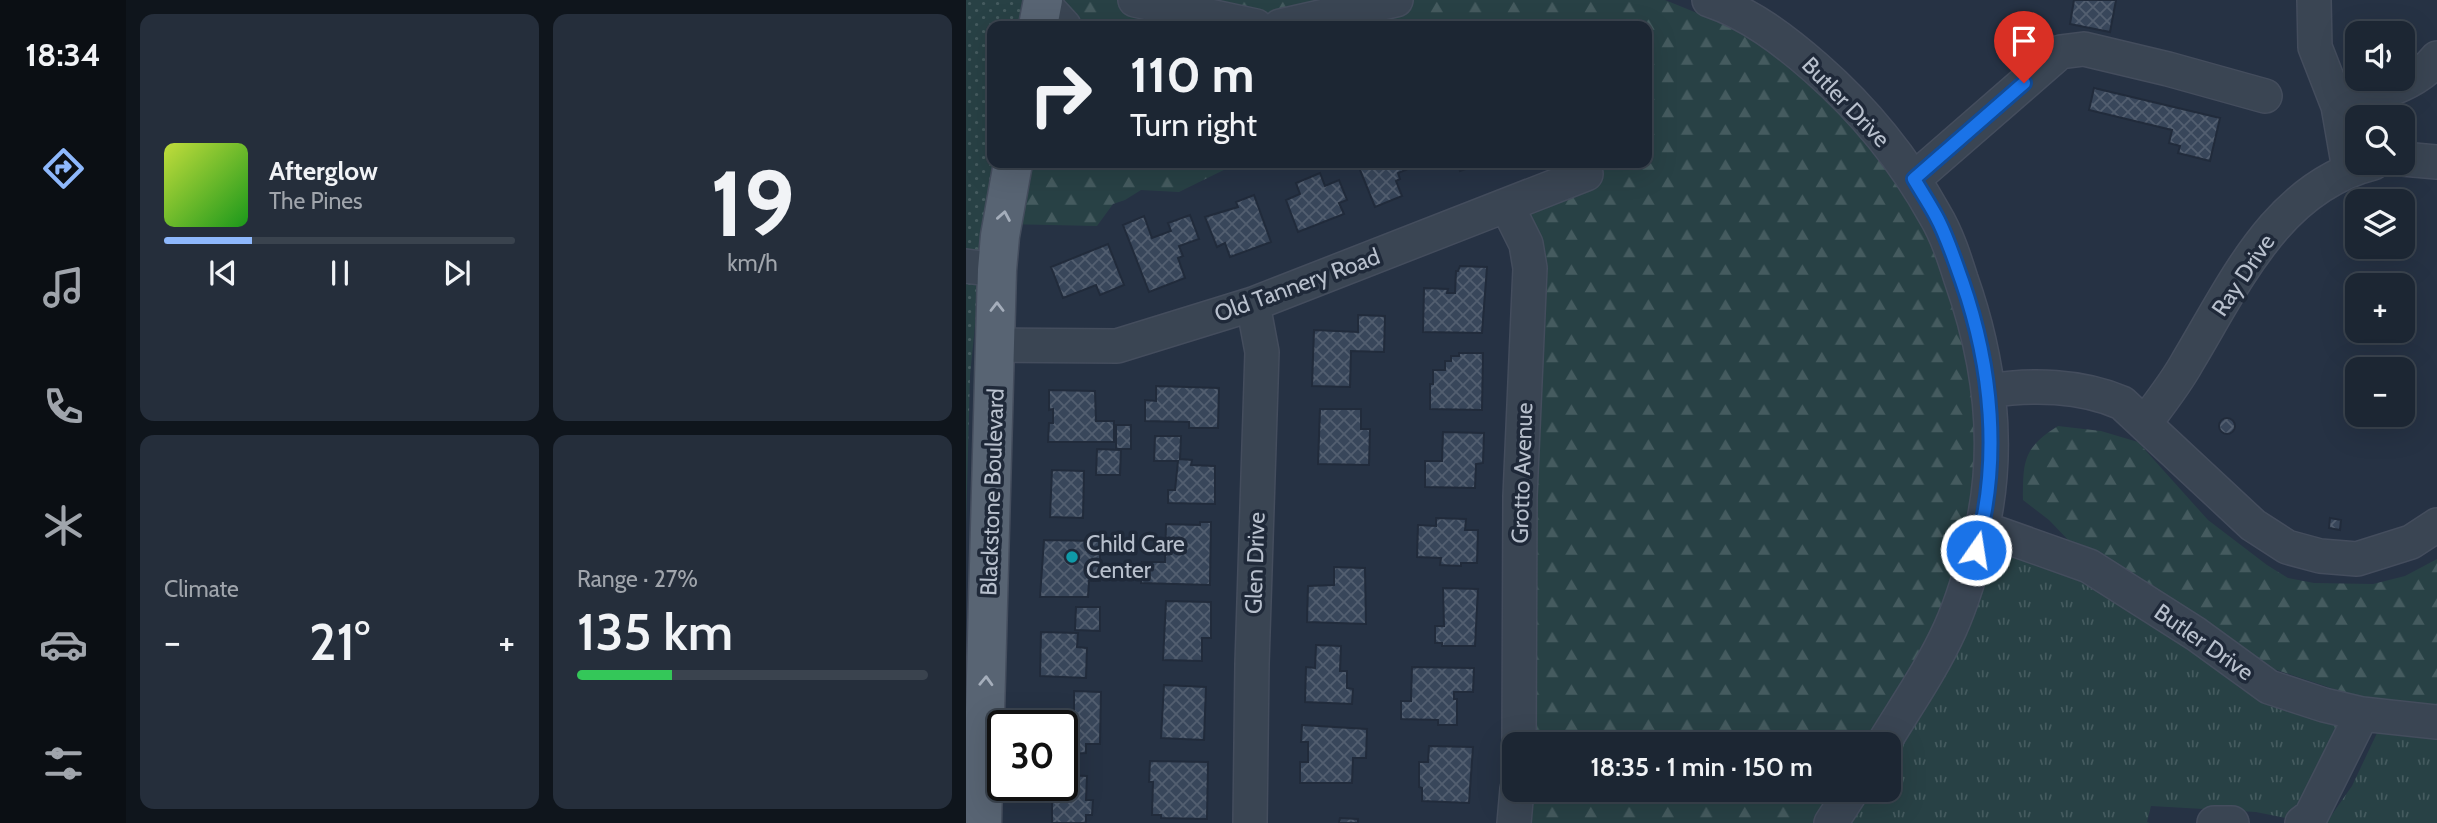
<!DOCTYPE html>
<html lang="en">
<head>
<meta charset="utf-8">
<style>
	:root { --surface:#1c2633; --page:#252e3b; --text:#f1f3f6; --muted:#a0a5ac; --line:#3a434e; --accent:#8eb8fc }
	body { margin:0; font-family:Cabin,sans-serif; background:var(--page); color:var(--text); height:100vh; display:flex; flex-direction:column; font-size:26px; white-space:nowrap }
	* { box-sizing:border-box; margin:0 }
	p { font-size:23px; color:var(--muted) }
	.icon { flex:none; width:38px; height:38px; fill:none; stroke:currentColor; stroke-width:2; stroke-linecap:round; stroke-linejoin:round }
	.map { position:relative; flex:1; overflow:hidden }
	.side { display:flex; flex-direction:column; gap:14px; padding:14px; background:#0f151c; width:840px }
	.side>* { flex:none }
	.banner { position:absolute; left:21px; top:21px; width:665px; height:147px; border-radius:14px; box-shadow:0 7px 28px #0002,0 0 0 2px var(--line); background:#1c2633; color:var(--text); overflow:hidden }
	.fabs { position:absolute; left:1379px; top:21px; display:grid; gap:14px }
	.fabs a { display:grid; place-items:center; width:70px; height:70px; border-radius:14px; background:var(--surface); box-shadow:0 7px 28px #0002,0 0 0 2px var(--line); font-size:35px }
	.speed { position:absolute; left:21px; top:710px; display:flex; gap:14px; font-size:35px; font-weight:700; text-align:center }
	.speed>* { display:grid; place-content:center; width:91px; height:91px; border-radius:50%; background:var(--surface); box-shadow:0 7px 28px #0002,0 0 0 2px var(--line); line-height:1 }
	.speed .limit { border:4px solid #111; border-radius:10px; background:#fff; color:#111 }
	.pin { position:absolute; display:grid; place-items:center; width:60px; height:60px; color:#fff; margin:-72px -30px; border-radius:50% 50% 50% 0; rotate:-45deg; box-shadow:0 0 7px #0007 }
	.pin .icon { rotate:45deg }
	.me { position:absolute; width:77px; margin:-38px; rotate:13deg; stroke-linejoin:round; filter:drop-shadow(0 0 5px #0008) }
	.turn { display:flex; align-items:center; gap:24px; height:147px; padding:0 28px; font-size:32px }
	.turn .icon { width:91px; height:91px; stroke-width:2.5 }
	.turn b { display:block; font-size:49px; line-height:60px }
	.big { font-size:52px; font-weight:600; line-height:1.1 }
	.side .widget { flex:1; display:flex; flex-direction:column; justify-content:center; gap:10px; min-width:0; padding:0 24px; border-radius:14px; background:var(--page) }
	.side .dial { align-items:center; gap:0 }
	.dial b { font-size:91px; line-height:1 }
	.song { display:flex; align-items:center; gap:21px }
	.cover { width:84px; height:84px; border-radius:10px; background:linear-gradient(135deg,hsl(70 70% 55%),hsl(120 70% 35%)) }
	.played { height:7px; border-radius:4px; background:linear-gradient(90deg,var(--accent) 25%,var(--line) 25%) }
	.keys { display:flex; justify-content:space-around; direction:ltr }
	.heat { display:flex; justify-content:space-between; align-items:center; font-size:38px; direction:ltr }
	.charge { height:10px; border-radius:5px; background:linear-gradient(90deg,#34c759 27%,var(--line) 0) }
	.side .tiles { flex:1; display:grid; gap:14px; grid-template-columns:repeat(2,1fr) }
	.trip { position:absolute; left:536px; top:732px; width:399px; height:70px; border-radius:14px; background:var(--surface); box-shadow:0 7px 28px #0002,0 0 0 2px var(--line); font-weight:600; line-height:70px; text-align:center }
	main { display:flex; flex:1; min-height:0 }
	.tabs { display:flex; flex-direction:column; width:126px; justify-content:space-around; align-items:center; background:#0b0f14; color:var(--muted) }
	.tabs .icon { width:49px; height:49px }
	.tabs .active { color:var(--accent) }
	.tabs b { font-size:32px; color:var(--text) }
	.map>svg:first-child { display:block }
	.grass { fill:url(#grass-tufts) }
	.forest { fill:url(#forest-firs) }
	.park { fill:url(#park-dots) }
	.building { fill:url(#building-cross-hatch); stroke:#212b3b; stroke-width:2 }
	.lines { fill:none; stroke-linecap:round; stroke-linejoin:round }
	.minor-casing { stroke:#444d5d; stroke-width:36 }
	.major-casing { stroke:#444d5d; stroke-width:41 }
	.minor { stroke:#3a4553; stroke-width:33 }
	.major { stroke:#586473; stroke-width:38 }
	.oneway { stroke:#a5aebb }
	.route-casing { stroke:#114b97; stroke-width:18 }
	.route { stroke:#1a73e8; stroke-width:12 }
	.culture-dot { fill:#0f9aa8; stroke:#1f2939; stroke-width:2.5 }
	.labels { text-anchor:middle; stroke-width:7; stroke-linejoin:round; paint-order:stroke }
	.street-label { font-size:23px; fill:#b8c0cd; stroke:#1f2939 }
	.poi-label { font-size:23px; fill:#b8c0cd; stroke:#1f2939; text-anchor:start }
</style>
</head>
<body>
<main>
<nav class="tabs">
<b>18:34</b>
<svg class="icon active" aria-label="directions" viewBox="0 0 24 24"><path d="M12 3l9 9-9 9-9-9zM9 14v-3h6M13 9l2 2-2 2"/></svg>
<svg class="icon" aria-label="music" viewBox="0 0 24 24"><path d="M9 18V5l10-2v13"/><circle cx="6" cy="18" r="3"/><circle cx="16" cy="16" r="3"/></svg>
<svg class="icon" aria-label="phone" viewBox="0 0 24 24"><path d="M5 4h4l2 5-3 2q2 4 5 5l2-3 5 2v4C11 20 4 13 5 4z"/></svg>
<svg class="icon" aria-label="climate" viewBox="0 0 24 24"><path d="M12 3v18M4 7l16 10M4 17L20 7"/></svg>
<svg class="icon" aria-label="car" viewBox="0 0 24 24"><path d="M5 17H2v-5l4-1 3-4h7l3 4 3 1v5h-3M9 17h6M6 11h13"/><circle cx="7" cy="17" r="2"/><circle cx="17" cy="17" r="2"/></svg>
<svg class="icon" aria-label="filters" viewBox="0 0 24 24"><path d="M4 7h16M4 17h16"/><circle cx="9" cy="7" r="2"/><circle cx="15" cy="17" r="2"/></svg>
</nav>
<section class="side">
<div class="tiles">
<div class="widget">
<div class="song"><i class="cover"></i><div><b>Afterglow</b><p>The Pines</p></div></div>
<div class="played"></div>
<div class="keys"><svg class="icon" aria-label="previous" viewBox="0 0 24 24"><path d="M18 5L8 12l10 7zM5 5v14"/></svg><svg class="icon" aria-label="pause" viewBox="0 0 24 24"><path d="M8 5v14M16 5v14"/></svg><svg class="icon" aria-label="next" viewBox="0 0 24 24"><path d="M6 5l10 7-10 7zM19 5v14"/></svg></div>
</div>
<div class="widget dial"><b>19</b><p>km/h</p></div>
<div class="widget"><p>Climate</p>
<div class="heat"><a>−</a><b class="big">21°</b><a>+</a></div>
</div>
<div class="widget"><p>Range · 27%</p><b class="big">135 km</b><div class="charge"></div></div>
</div>
</section>
<div class="map">
<svg width="1471" height="823" viewBox="0 0 1471 823">
	<defs>
		<pattern id="grass-tufts" width="24" height="20" patternUnits="userSpaceOnUse" patternTransform="scale(1.75)"><rect width="24" height="20" fill="#284145"/><path d="M3 7l-1-3M5 7V3M7 7l1-3M15 17l-1-3M17 17v-4M19 17l1-3" fill="none" stroke="#455b5f"/></pattern>
		<pattern id="forest-firs" width="22" height="20" patternUnits="userSpaceOnUse" patternTransform="scale(1.75)"><rect width="22" height="20" fill="#284145"/><path d="M5 1l3.5 6h-7zM16 11l3.5 6h-7z" fill="#455b5f"/></pattern>
		<pattern id="park-dots" width="8" height="8" patternUnits="userSpaceOnUse" patternTransform="scale(1.75)"><rect width="8" height="8" fill="#284145"/><path d="M2 2h.1M6 6h.1" fill="none" stroke="#455b5f" stroke-width="1.8" stroke-linecap="round"/></pattern>
		<pattern id="building-cross-hatch" width="8" height="8" patternUnits="userSpaceOnUse" patternTransform="scale(1.75)"><rect width="8" height="8" fill="#38465a"/><path d="M0 0l8 8M0 8l8-8" fill="none" stroke="#535f70"/></pattern>
	</defs>
	<rect width="100%" height="100%" fill="#263244"/>
	<path class="grass" d="M1040,551L1109,569L1214,642L1275,689L1297,702L1319,711L1376,722L1325,819L1290,812L1185,806L1181,822L1184,823H880L902,789H922V759L1024,555Z
		M1412,731L1471,737V823H1360L1386,786Z"/>
	<path class="forest" d="M90,0H699L815,47L910,135L988,250L1027,487L920,744H553L550,222L621,163H681V26H85Z
		M50,163H302L299,168L270,164L213,192L175,190L159,200L147,204L131,226L43,224Z
		M1092,426L1135,431L1172,442L1242,520L1301,565L1322,578L1348,583L1407,584L1439,576L1471,559V710L1389,696L1305,668L1107,545L1083,520L1057,500C1057,461 1057,448 1092,426Z
		M551,789H892L871,823H549Z"/>
	<path class="park" d="M0,0H58L53,26H26V163H29L19,223L4,376L0,527Z"/>
	<path class="building" d="M1108,0H1150L1144,32L1104,24Z
		M1128,88L1254,118L1244,161L1212,153L1214,146L1203,143L1206,130L1123,110Z
		M396,163H456L432,173L434,179L430,181L436,196L409,207L392,165Z
		M491,163H517L494,171Z
		M354,173L359,186L373,180L381,200L373,203L378,214L332,232L320,200L334,194L330,183Z
		M288,195L305,242L264,257L259,243L251,247L239,217L272,207L270,202Z
		M224,215L233,239L213,246L217,256L212,258L219,278L183,292L157,225L178,216L186,238L205,231L202,223Z
		M142,244L158,285L134,295L130,285L97,298L85,267Z
		M494,266L521,267L516,333L457,332L458,288L482,289L481,293H489L490,271H492Z
		M392,315L419,316L418,352L385,351L384,387L346,386L348,330L392,332Z
		M493,353H517L516,410L464,409V384H467V370H479V361H485V356H493Z
		M190,386L253,388L252,428H223V422L179,421V400L190,401Z
		M83,390L129,391L130,421H148V442H82L83,423H87V409L83,410Z
		M354,409H395V429H404L403,465L352,464Z
		M1253 426a8 8 0 1 1 16 0a8 8 0 1 1-16 0Z
		M150,425H165V449H150Z
		M477,432L518,433L517,463L510,464L509,488L459,487V461H476Z
		M189,436H215L214,459L226,460L225,465L249,466V504L202,503V490H209L212,461H188Z
		M131,449L155,450L154,475H130Z
		M86,470L118,471L117,518L84,517Z
		M470,518L500,519L499,530H512L511,563H495V566L474,565L475,558L451,557L452,525L470,526Z
		M1364,518L1375,520L1374,530L1363,528Z
		M234,522H245L244,585L175,583L176,562H199L200,524L234,525Z
		M78,540L134,541V581H123L122,597H74Z
		M368,567L399,568L400,624L341,622L342,586L368,585Z
		M477,588L512,589L509,646H476V643H469V626H478Z
		M200,601L245,602V638H236V661L197,660Z
		M110,607H134V631L109,630Z
		M75,632L112,633L111,647L121,648L120,678L74,676Z
		M350,645L375,646L374,671H381V688L387,689L386,704L339,702L340,667L349,668Z
		M446,667L508,668L507,692H488V699H491V725H472V720L435,719V701H445Z
		M198,685L240,687L238,740L195,738Z
		M108,691L135,692L134,744H120V753L96,754V726H77V713H108Z
		M336,725L401,729L400,758H387L386,783H334V762H342V742H335Z
		M463,746L507,747L503,803L456,801V788L453,787V762H462Z
		M184,761L242,762L241,819L195,818V815H186L187,782H183Z
		M96,775L121,776L120,800H127L126,815H120V823H86V800H75L76,786H96Z
		M374,818L392,819V823H373Z"/>
	<g class="lines">
		<g class="minor-casing">
			<path id="minor" d="M169,0L290,26
				M743,0C784,14 818,40 850,68C898,110 938,159 969,215C981,235 988,257 995,279C1023,358 1035,445 1016,529C1008,562 998,598 984,629C966,669 940,706 917,744
				M1348,0L1349,47L1372,106L1383,169
				M76,2L98,26
				M314,26L430,0
				M1372,106C1405,95 1449,87 1471,58
				M1437,159L1471,162
				M948,179L1094,52L1118,49L1202,69L1299,96
				M541,206L560,244L564,268L554,496L553,744
				M0,266L31,270
				M31,345L151,346L287,304L620,174
				M1022,391C1065,384 1115,385 1156,403L1287,525L1321,547L1354,556L1391,559L1445,542L1471,525
				M1179,423C1194,403 1210,383 1222,361C1269,283 1311,187 1407,163
				M1016,528L1123,566L1230,634L1303,687L1358,705L1396,714L1471,722
				M284,823L286,664L296,352L287,304
				M548,823L551,789
				M865,823L887,789
				M1248,823H1266
				M1336,823L1345,816L1396,714"/>
		</g>
		<g class="major-casing">
			<path id="major" d="M72,26L77,0
				M16,823L31,270L34,236L47,163"/>
		</g>
		<use href="#minor" class="minor"/>
		<use href="#major" class="major"/>
	</g>
	<defs><path id="oneway-chevron" d="M-2-3.5L2.5 0L-2 3.5" fill="none" stroke-width="1.6" stroke-linecap="round" stroke-linejoin="round" transform="scale(1.75)"/></defs>
	<g class="oneway">
		<use href="#oneway-chevron" transform="translate(38 216) rotate(-80)"/>
		<use href="#oneway-chevron" transform="translate(31 307) rotate(-90)"/>
		<use href="#oneway-chevron" transform="translate(20 681) rotate(-88)"/>
	</g>
	<g class="lines">
		<g class="route-casing">
			<path id="route" d="M1010,550C1035,461 1026,367 996,281C988,259 981,236 970,216C963,203 955,191 948,179L1058,83"/>
		</g>
		<use href="#route" class="route"/>
	</g>
	<circle class="culture-dot" cx="106" cy="557" r="7"/>
	<g class="labels">
		<g class="street-label">
			<text transform="translate(880 102) rotate(46)" y="8">Butler Drive</text>
			<text transform="translate(1277 275) rotate(-56)" y="8">Ray Drive</text>
			<text transform="translate(331 285) rotate(-20)" y="8">Old Tannery Road</text>
			<text transform="translate(556 473) rotate(-88)" y="8">Grotto Avenue</text>
			<text transform="translate(26 492) rotate(-88)" y="8">Blackstone Boulevard</text>
			<text transform="translate(289 563) rotate(-88)" y="8">Glen Drive</text>
			<text transform="translate(1238 642) rotate(35)" y="8">Butler Drive</text>
		</g>
		<g class="poi-label">
			<text x="120" y="552">Child Care<tspan x="120" dy="26">Center</tspan></text>
		</g>
	</g>
</svg>
<div class="fabs">
<a><svg class="icon" aria-label="sound" viewBox="0 0 24 24"><path d="M4 9h4l5-4v14l-5-4H4zM17 9q2 3 0 6"/></svg></a>
<a><svg class="icon" aria-label="search" viewBox="0 0 24 24"><circle cx="10" cy="10" r="6"/><path d="M15 15l6 6"/></svg></a>
<a><svg class="icon" aria-label="layers" viewBox="0 0 24 24"><path d="M12 4l9 5-9 5-9-5zM3 14l9 5 9-5"/></svg></a>
<a>+</a>
<a>−</a>
</div>
<div class="speed"><div class="limit">30</div></div>
<div class="pin" style="left:1058px;top:83px;background:#d93025"><svg class="icon" aria-label="arrive" viewBox="0 0 24 24"><path d="M6 21V4h12l-3 4 3 4H6"/></svg></div>
<svg class="me" style="left:1010px;top:550px" viewBox="-20 -20 40 40"><circle r="17" fill="#1a73e8" stroke="#fff" stroke-width="3"/><path d="M0-11L8 9 0 5-8 9z" fill="#fff"/></svg>
<div class="trip">18:35 · 1 min · 150 m</div>
<div class="banner">
<div class="turn"><svg class="icon" aria-label="right" viewBox="0 0 24 24"><path d="M7 20v-9h11M14 6l5 5-5 5"/></svg><div><b>110 m</b>Turn right</div></div>
</div>
</div>
</main>
</body>
</html>
